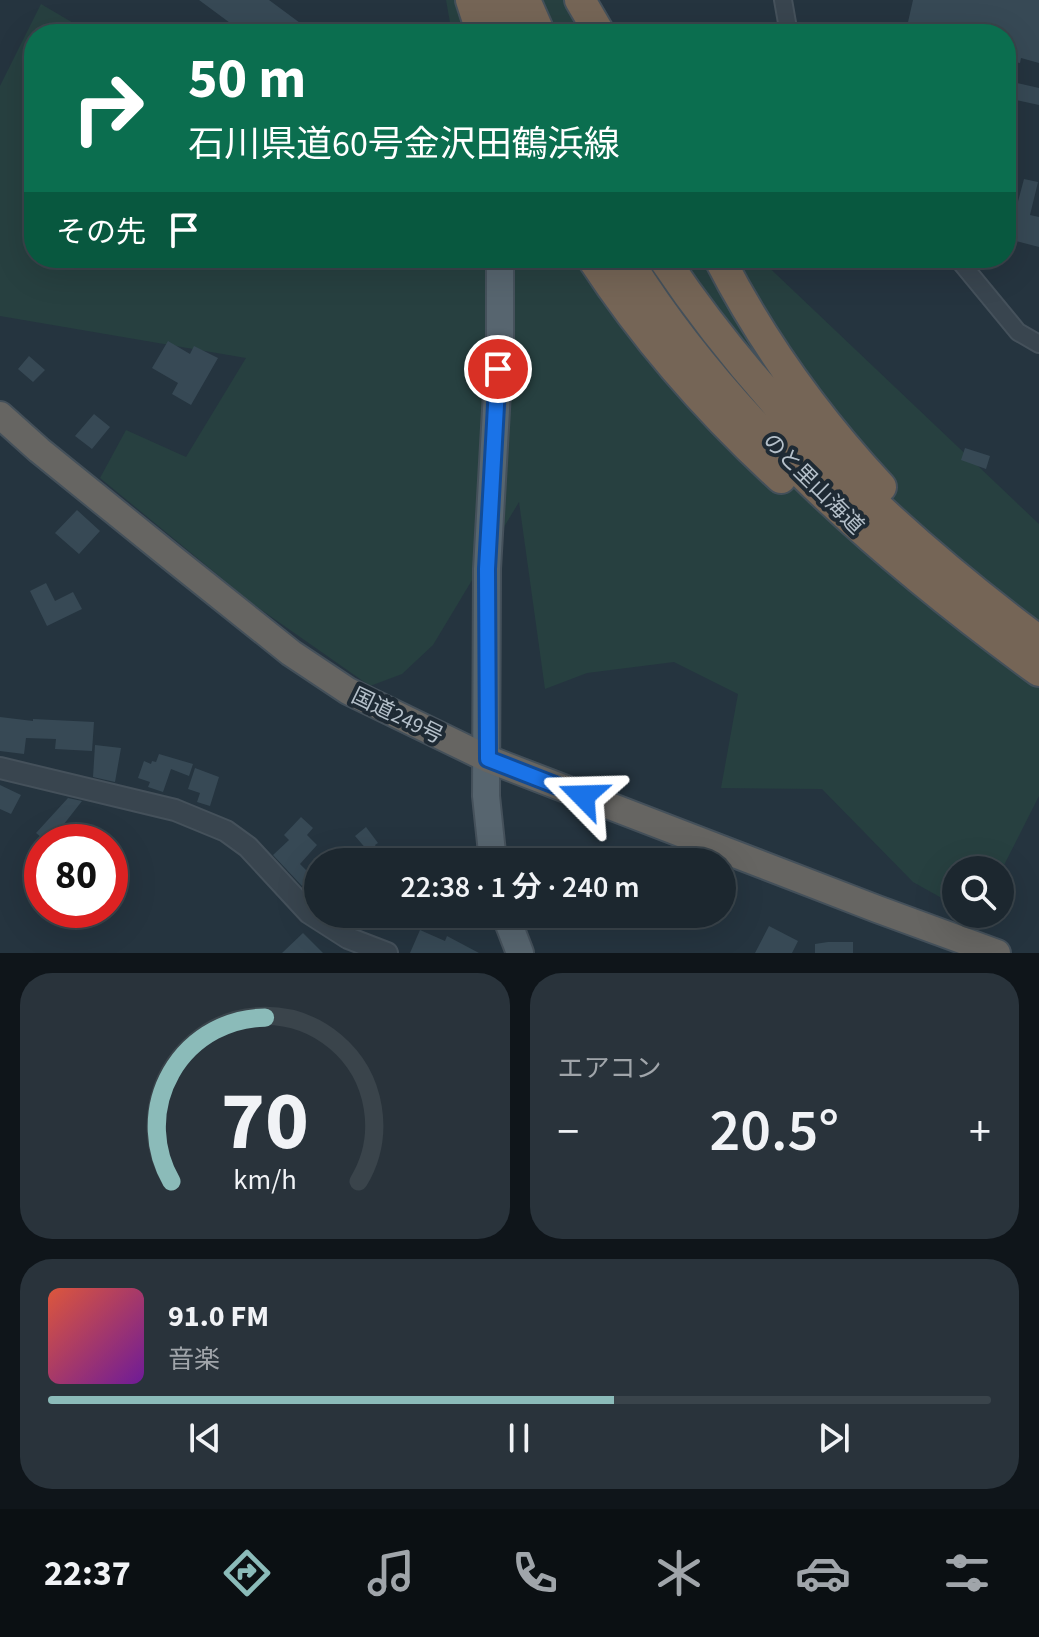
<!DOCTYPE html>
<html lang="ja">
<head>
<meta charset="utf-8">
<style>
	:root { --surface:#1c272f; --page:#29333b; --text:#f1f3f6; --muted:#a0a5aa; --line:#3a444b; --accent:#8bbbb9 }
	body { margin:0; font-family:"Source Sans 3","Noto Sans JP",sans-serif; background:var(--page); color:var(--text); height:100vh; display:flex; flex-direction:column; font-size:30px; white-space:nowrap }
	* { box-sizing:border-box; margin:0 }
	p { font-size:26px; color:var(--muted) }
	.icon { flex:none; width:44px; height:44px; fill:none; stroke:currentColor; stroke-width:2; stroke-linecap:round; stroke-linejoin:round }
	.map { position:relative; height:953px; overflow:hidden }
	.details { display:flex; flex-direction:column; gap:20px; padding:20px; background:#0f151a; flex:1 }
	.details>* { flex:none }
	.guide { position:absolute; left:24px; top:24px; width:992px; height:244px; border-radius:32px; box-shadow:0 8px 32px #0002,0 0 0 2px var(--line); background:#0b6e4f; color:#fff; overflow:hidden }
	.controls { position:absolute; left:942px; top:856px; display:grid; gap:16px }
	.controls a { display:grid; place-items:center; width:72px; height:72px; border-radius:50%; background:var(--surface); box-shadow:0 8px 32px #0002,0 0 0 2px var(--line); font-size:40px }
	.speed { position:absolute; left:24px; top:824px; display:flex; gap:16px; font-size:40px; font-weight:700; text-align:center }
	.speed>* { display:grid; place-content:center; width:104px; height:104px; border-radius:50%; background:var(--surface); box-shadow:0 8px 32px #0002,0 0 0 2px var(--line); line-height:1 }
	.speed .limit { border:12px solid #d22; background:#fff; color:#111 }
	.pin { position:absolute; display:grid; place-items:center; width:68px; height:68px; color:#fff; margin:-34px; border:4px solid #fff; border-radius:50%; box-shadow:0 2px 8px #0007 }
	.me { position:absolute; width:88px; margin:-44px; rotate:292deg; stroke-linejoin:round; filter:drop-shadow(0 0 6px #0008) }
	.turn { display:flex; align-items:center; gap:28px; height:168px; padding:0 32px; font-size:36px }
	.turn .icon { width:104px; height:104px; stroke-width:2.5 }
	.turn b { display:block; font-size:56px; line-height:68px }
	.then { display:flex; align-items:center; height:76px; padding:0 32px; background:#0003; gap:16px; font-size:30px }
	.big { font-size:60px; font-weight:600; line-height:1.1 }
	.details .widget { flex:1; display:flex; flex-direction:column; justify-content:center; gap:12px; min-width:0; padding:0 28px; border-radius:32px; background:var(--page) }
	.details .dial { align-items:center; gap:0 }
	.dial svg { height:208px; overflow:visible; fill:none; stroke:var(--line); stroke-width:7; stroke-linecap:round; text-anchor:middle }
	.dial text { fill:var(--text); stroke:none }
	.song { display:flex; align-items:center; gap:24px }
	.cover { width:96px; height:96px; border-radius:12px; background:linear-gradient(135deg,hsl(10 70% 55%),hsl(280 70% 35%)) }
	.played { height:8px; border-radius:4px; background:linear-gradient(90deg,var(--accent) 60%,var(--line) 60%) }
	.keys { display:flex; justify-content:space-around; direction:ltr }
	.heat { display:flex; justify-content:space-between; align-items:center; font-size:44px; direction:ltr }
	.details .tiles { flex:1; display:grid; gap:20px; grid-template-columns:1fr 1fr }
	.widget:last-child { grid-column:span 2 }
	.trip { position:absolute; left:304px; top:848px; width:432px; height:80px; border-radius:40px; background:var(--surface); box-shadow:0 8px 32px #0002,0 0 0 2px var(--line); font-weight:600; line-height:80px; text-align:center }
	.tab-bar { display:flex; height:128px; justify-content:space-around; align-items:center; background:#0b1013; color:var(--muted) }
	.tab-bar .icon { width:56px; height:56px }
	.tab-bar .current { color:var(--accent) }
	.tab-bar b { font-size:36px; color:var(--text) }
	.map>svg:first-child { display:block }
	.green { fill:#274040 }
	.building { fill:#374955 }
	.lines { fill:none; stroke-linecap:round; stroke-linejoin:round }
	.minor-casing { stroke:#45515b; stroke-width:20 }
	.tertiary-casing { stroke:#45515b; stroke-width:24 }
	.primary-casing { stroke:#45515b; stroke-width:30 }
	.trunk-casing { stroke:#44505a; stroke-width:30 }
	.motorway-casing { stroke:#44505a; stroke-width:34 }
	.minor { stroke:#39454f; stroke-width:16 }
	.tertiary { stroke:#39454f; stroke-width:20 }
	.primary { stroke:#57656f; stroke-width:26 }
	.trunk { stroke:#666562; stroke-width:26 }
	.motorway { stroke:#756556; stroke-width:30 }
	.route-casing { stroke:#114b97; stroke-width:20 }
	.route { stroke:#1a73e8; stroke-width:14 }
	.labels { text-anchor:middle; stroke-width:8; stroke-linejoin:round; paint-order:stroke }
	.street-label { font-size:22px; fill:#b5c0ca; stroke:#1e2a34 }
</style>
</head>
<body>
<div class="map">
<svg width="1039" height="953" viewBox="0 0 1039 953">
	<rect width="100%" height="100%" fill="#25343f"/>
	<path class="green" d="M446,0H599L615,34H452Z
		M41,4L92,34H34V258H759L1039,524V796L1000,873V870H956V906L913,882L822,789L721,788L738,694L674,662L587,673L545,689L519,502L433,645L402,674L370,686L253,604L100,478L126,430L186,457L246,358L0,316V86Z"/>
	<path class="building" d="M199,0H269L315,34H245Z
		M913,0H1039V63L1021,58L1020,63L1006,60V34H921L906,31Z
		M1009,81L1039,88V105L1006,98Z
		M1024,179L1038,182L1030,215L1039,217V247L1008,239Z
		M168,341L190,354L194,346L218,358L191,405L172,394L178,383L152,368Z
		M29,356L45,370L33,382L18,369Z
		M94,414L110,427L92,449L75,436Z
		M965,448L990,456L986,469L961,460Z
		M77,510L100,531L79,554L55,533Z
		M46,583L55,601L73,592L82,609L47,626L30,591Z
		M0,717L33,721V719L94,722L92,751L55,749L56,739L26,738L24,754L0,751Z
		M95,745L121,748L115,782L93,777Z
		M159,754L193,764L189,776L171,769L163,792L148,787L150,782L138,778L144,761L151,764L152,761L156,762Z
		M195,768L219,777L210,806L197,802L200,793L188,789Z
		M0,785L21,795L11,814L0,809Z
		M68,798L82,801L50,842H47L36,833Z
		M301,817L313,828L307,835L317,845L300,864L312,876L302,886L273,855L289,840L284,835Z
		M366,827L378,843L375,845L385,862H348L368,851L355,836Z
		M769,926L798,941L792,953H755Z
		M420,930L445,941L447,936L479,953H410Z
		M303,933L323,953H282Z
		M828,942H853V953H815V944Z"/>
	<g class="lines">
		<g class="minor-casing">
			<path id="minor" d="M783,0L789,34
				M957,258L1018,332L1039,344"/>
		</g>
		<g class="tertiary-casing">
			<path id="tertiary" d="M0,768L175,810L226,831L248,847L309,913L348,938L387,953"/>
		</g>
		<g class="primary-casing">
			<path id="primary" d="M493,862L486,796L487,569L500,339V258
				M505,914L520,953"/>
		</g>
		<g class="trunk-casing">
			<path id="trunk" d="M0,415L39,450L176,561L291,653L348,691L488,759L877,909L997,953"/>
		</g>
		<g class="motorway-casing">
			<path id="motorway" d="M471,0L482,34
				M499,0L512,34
				M525,0L540,34
				M580,0L600,34
				M592,258C645,339 709,412 781,478
				M626,258C727,422 886,559 1039,671
				M663,258C764,409 894,533 1039,641
				M719,258C762,342 817,418 881,487"/>
		</g>
		<use href="#minor" class="minor"/>
		<use href="#tertiary" class="tertiary"/>
		<use href="#primary" class="primary"/>
		<use href="#trunk" class="trunk"/>
		<use href="#motorway" class="motorway"/>
	</g>
	<g class="lines">
		<g class="route-casing">
			<path id="route" d="M498,369L487,569L488,759L583,796"/>
		</g>
		<use href="#route" class="route"/>
	</g>
	<g class="labels">
		<g class="street-label">
			<text transform="translate(814 483) rotate(45)" y="8">のと里山海道</text>
			<text transform="translate(398 715) rotate(26)" y="8">国道249号</text>
		</g>
	</g>
</svg>
<div class="controls">
<a><svg class="icon" aria-label="search" viewBox="0 0 24 24"><circle cx="10" cy="10" r="6"/><path d="M15 15l6 6"/></svg></a>
</div>
<div class="speed"><div class="limit">80</div></div>
<div class="pin" style="left:498px;top:369px;background:#d93025"><svg class="icon" aria-label="arrive" viewBox="0 0 24 24"><path d="M6 21V4h12l-3 4 3 4H6"/></svg></div>
<svg class="me" style="left:583px;top:796px" viewBox="-20 -20 40 40"><path d="M0-17L14 15 0 8-14 15z" fill="#1a73e8" stroke="#fff" stroke-width="4"/></svg>
<div class="trip">22:38 · 1 分 · 240 m</div>
<div class="guide">
<div class="turn"><svg class="icon" aria-label="right" viewBox="0 0 24 24"><path d="M7 20v-9h11M14 6l5 5-5 5"/></svg><div><b>50 m</b>石川県道60号金沢田鶴浜線</div></div>
<div class="then">その先<svg class="icon" aria-label="arrive" viewBox="0 0 24 24"><path d="M6 21V4h12l-3 4 3 4H6"/></svg></div>
</div>
</div>
<section class="details">
<div class="tiles">
<div class="widget dial"><svg viewBox="0 0 100 80">
<path d="M14 69A42 42 0 1 1 86 69"/>
<path d="M14 69A42 42 0 0 1 50 6" stroke="#8bbbb9"/>
<text x="50" y="56" font-size="32" font-weight="700">70</text>
<text x="50" y="72" font-size="11">km/h</text>
</svg></div>
<div class="widget"><p>エアコン</p>
<div class="heat"><a>−</a><b class="big">20.5°</b><a>+</a></div>
</div>
<div class="widget">
<div class="song"><i class="cover"></i><div><b>91.0 FM</b><p>音楽</p></div></div>
<div class="played"></div>
<div class="keys"><svg class="icon" aria-label="previous" viewBox="0 0 24 24"><path d="M18 5L8 12l10 7zM5 5v14"/></svg><svg class="icon" aria-label="pause" viewBox="0 0 24 24"><path d="M8 5v14M16 5v14"/></svg><svg class="icon" aria-label="next" viewBox="0 0 24 24"><path d="M6 5l10 7-10 7zM19 5v14"/></svg></div>
</div>
</div>
</section>
<nav class="tab-bar">
<b>22:37</b>
<svg class="icon current" aria-label="directions" viewBox="0 0 24 24"><path d="M12 3l9 9-9 9-9-9zM9 14v-3h6M13 9l2 2-2 2"/></svg>
<svg class="icon" aria-label="music" viewBox="0 0 24 24"><path d="M9 18V5l10-2v13"/><circle cx="6" cy="18" r="3"/><circle cx="16" cy="16" r="3"/></svg>
<svg class="icon" aria-label="phone" viewBox="0 0 24 24"><path d="M5 4h4l2 5-3 2q2 4 5 5l2-3 5 2v4C11 20 4 13 5 4z"/></svg>
<svg class="icon" aria-label="climate" viewBox="0 0 24 24"><path d="M12 3v18M4 7l16 10M4 17L20 7"/></svg>
<svg class="icon" aria-label="car" viewBox="0 0 24 24"><path d="M5 17H2v-5l4-1 3-4h7l3 4 3 1v5h-3M9 17h6M6 11h13"/><circle cx="7" cy="17" r="2"/><circle cx="17" cy="17" r="2"/></svg>
<svg class="icon" aria-label="filters" viewBox="0 0 24 24"><path d="M4 7h16M4 17h16"/><circle cx="9" cy="7" r="2"/><circle cx="15" cy="17" r="2"/></svg>
</nav>
</body>
</html>
